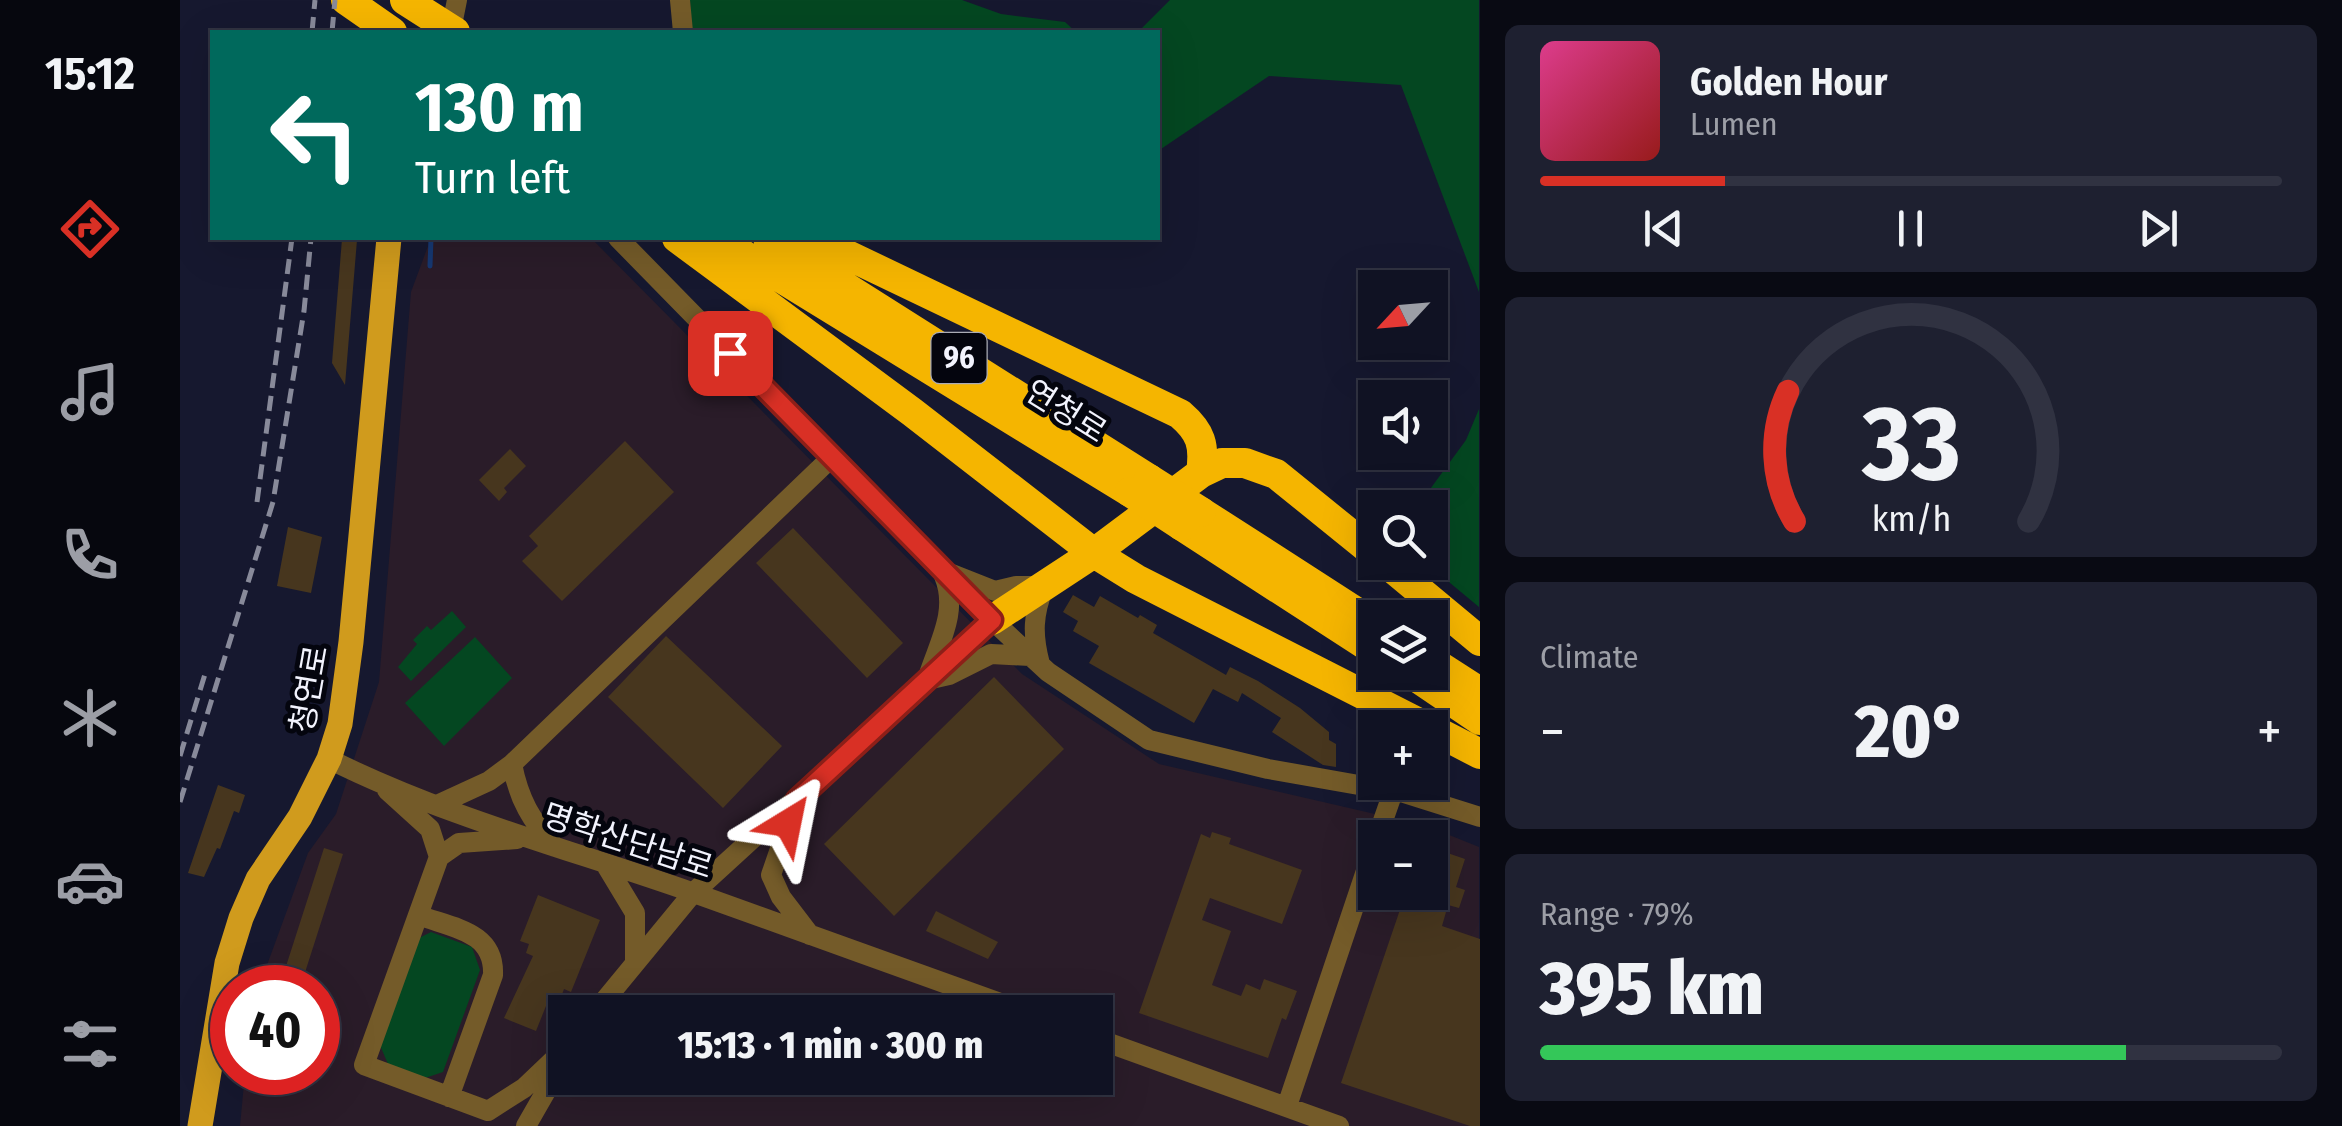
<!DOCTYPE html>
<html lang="en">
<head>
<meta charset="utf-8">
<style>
	:root { --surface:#101223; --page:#1e2030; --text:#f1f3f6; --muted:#9c9ea6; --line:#303241; --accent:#d93025 }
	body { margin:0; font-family:"Fira Sans Condensed","Noto Sans KR",sans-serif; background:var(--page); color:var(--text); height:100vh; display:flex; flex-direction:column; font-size:38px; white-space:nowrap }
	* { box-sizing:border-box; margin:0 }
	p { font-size:32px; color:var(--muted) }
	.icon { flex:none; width:55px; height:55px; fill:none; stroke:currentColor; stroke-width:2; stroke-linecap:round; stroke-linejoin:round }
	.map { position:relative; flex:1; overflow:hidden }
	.side { display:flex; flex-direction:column; gap:25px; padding:25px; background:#090a13; width:862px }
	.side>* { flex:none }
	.top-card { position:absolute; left:30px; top:30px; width:950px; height:210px; border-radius:0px; box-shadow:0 10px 40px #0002,0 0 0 2px var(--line); background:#00695c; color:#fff; overflow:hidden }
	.needle { width:65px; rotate:244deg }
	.buttons { position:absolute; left:1178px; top:270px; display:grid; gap:20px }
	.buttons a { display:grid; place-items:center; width:90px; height:90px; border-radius:0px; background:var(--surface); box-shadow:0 10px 40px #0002,0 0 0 2px var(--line); font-size:50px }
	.speed { position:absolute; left:30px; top:965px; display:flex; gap:20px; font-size:50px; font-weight:700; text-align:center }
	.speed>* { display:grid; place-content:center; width:130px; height:130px; border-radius:50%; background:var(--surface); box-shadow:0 10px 40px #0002,0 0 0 2px var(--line); line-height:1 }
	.speed .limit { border:15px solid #d22; background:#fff; color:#111 }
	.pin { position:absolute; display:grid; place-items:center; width:85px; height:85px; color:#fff; margin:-42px; border-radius:20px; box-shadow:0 5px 15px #0006 }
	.me { position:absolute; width:110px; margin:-55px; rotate:35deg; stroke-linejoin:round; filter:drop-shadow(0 0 8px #0008) }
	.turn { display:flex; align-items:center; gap:35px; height:210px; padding:0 40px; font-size:45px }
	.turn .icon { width:130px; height:130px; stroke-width:2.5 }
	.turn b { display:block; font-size:70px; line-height:85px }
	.big { font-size:75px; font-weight:800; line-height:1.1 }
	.side .widget { flex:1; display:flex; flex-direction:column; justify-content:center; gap:15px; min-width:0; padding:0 35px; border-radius:15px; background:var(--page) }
	.side .dial { align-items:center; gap:0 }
	.dial svg { height:260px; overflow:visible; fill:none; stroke:var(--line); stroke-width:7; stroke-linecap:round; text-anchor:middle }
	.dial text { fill:var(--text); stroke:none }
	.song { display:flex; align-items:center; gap:30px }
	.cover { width:120px; height:120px; border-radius:15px; background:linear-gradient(135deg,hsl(330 70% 55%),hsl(0 70% 35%)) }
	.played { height:10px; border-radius:5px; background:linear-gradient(90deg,var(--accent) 25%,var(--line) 25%) }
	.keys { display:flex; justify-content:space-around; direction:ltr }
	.heat { display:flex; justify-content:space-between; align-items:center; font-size:55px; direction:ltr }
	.charge { height:15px; border-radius:8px; background:linear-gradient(90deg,#34c759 79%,var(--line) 0) }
	.trip { position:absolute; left:368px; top:995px; width:565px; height:100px; border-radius:0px; background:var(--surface); box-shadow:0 10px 40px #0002,0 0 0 2px var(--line); font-weight:800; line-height:100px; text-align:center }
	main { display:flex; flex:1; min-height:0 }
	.tabs { display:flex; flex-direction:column; width:180px; justify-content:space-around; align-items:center; background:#06070e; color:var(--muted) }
	.tabs .icon { width:70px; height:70px }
	.tabs .current { color:var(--accent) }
	.tabs b { font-size:45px; color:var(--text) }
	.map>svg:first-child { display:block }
	.industrial { fill:#2a1c29; fill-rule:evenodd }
	.green { fill:#044721 }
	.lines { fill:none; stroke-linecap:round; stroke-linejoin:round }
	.stream { stroke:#163872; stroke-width:5 }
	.building { fill:#47361e }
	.minor { stroke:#745b29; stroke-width:20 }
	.major { stroke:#d09b1d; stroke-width:25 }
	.highway { stroke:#f5b500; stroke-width:30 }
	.rail { stroke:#888a9a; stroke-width:5; stroke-dasharray:15 8; stroke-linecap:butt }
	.highway-bridge { stroke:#f5b500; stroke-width:30 }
	.route-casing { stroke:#8d1f18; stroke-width:25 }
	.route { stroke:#d93025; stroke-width:18 }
	.labels { text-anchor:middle; stroke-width:10; stroke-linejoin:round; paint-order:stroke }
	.shield { fill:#04050e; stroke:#abacb5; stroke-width:2.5 }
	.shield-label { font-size:30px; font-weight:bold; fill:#f2f3fd }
	.street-label { font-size:32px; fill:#f2f3fd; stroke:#04050e }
</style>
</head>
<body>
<main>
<nav class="tabs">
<b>15:12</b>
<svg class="icon current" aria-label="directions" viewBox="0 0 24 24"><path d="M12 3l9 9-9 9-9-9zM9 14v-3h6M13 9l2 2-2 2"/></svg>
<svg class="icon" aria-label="music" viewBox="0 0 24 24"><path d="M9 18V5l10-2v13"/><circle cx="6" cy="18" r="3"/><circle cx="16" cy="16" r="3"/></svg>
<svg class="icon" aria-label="phone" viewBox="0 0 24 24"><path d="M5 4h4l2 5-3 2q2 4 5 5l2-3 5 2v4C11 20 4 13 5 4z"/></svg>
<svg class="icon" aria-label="climate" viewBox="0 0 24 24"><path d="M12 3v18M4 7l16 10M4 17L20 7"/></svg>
<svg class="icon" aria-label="car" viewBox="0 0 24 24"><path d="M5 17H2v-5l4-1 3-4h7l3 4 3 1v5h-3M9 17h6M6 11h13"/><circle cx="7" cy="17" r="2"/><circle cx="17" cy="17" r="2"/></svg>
<svg class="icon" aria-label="filters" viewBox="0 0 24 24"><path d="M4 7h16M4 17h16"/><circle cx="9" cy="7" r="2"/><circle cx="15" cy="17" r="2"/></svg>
</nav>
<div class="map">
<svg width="1300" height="1126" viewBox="0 0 1300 1126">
	<rect width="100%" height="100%" fill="#16182f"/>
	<path class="industrial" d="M251,238H411L842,674L979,764L1247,826L1299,847V1126H60L65,1073L138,1072V988L79,987L128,853L156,814L199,682L231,292ZM1195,838H1250V892H1195ZM385,1012H915V1078H385Z"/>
	<path class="green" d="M510,0H782L821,14L885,22L896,32H512Z
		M990,0H1299V292L1221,85L1089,76L978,151V32H958Z
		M1299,409V607L1246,563L1250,562V508L1237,507L1286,440Z
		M272,611L286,627L231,681L218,667L237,644L233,640L247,626L251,630Z
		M295,637L332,678L264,746L225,703Z
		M251,932L292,947L300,970L263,1072L245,1078L208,1064L199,1043L237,939Z"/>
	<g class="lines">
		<path class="stream" d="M250,266L251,238"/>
	</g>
	<path class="building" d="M162,239L177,240L165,385L152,363Z
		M445,441L494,492L382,601L342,561L358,546L349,536Z
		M330,449L346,466L324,488L327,492L319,501L299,480Z
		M108,527L142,537L131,593L97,586Z
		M613,528L723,643L687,678L576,563Z
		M893,595L914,607L920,596L958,618L960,615L977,625L973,633L1046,675L1050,667L1078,681L1120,708L1149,732V740L1156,744V767L1143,765L1092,732L1101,718L1062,693L1058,702L1033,689L1014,723L909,663L919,646L893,631L898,621L883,612Z
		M486,636L602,746L543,808L428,697Z
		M814,677L884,749L714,916L644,844Z
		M38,785L65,795L59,813L54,811L40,849L37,848L24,877L8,873Z
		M1032,832L1051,838L1049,844L1122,870L1102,924L1030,898L1022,920L1051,931L1032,985L1061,996L1066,984L1080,990L1084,979L1117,991L1106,1020L1102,1018L1088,1058L959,1013L1021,834L1030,838Z
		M1250,847L1285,859L1276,887L1285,890L1279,908L1268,905L1262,926L1300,939V1126H1290L1161,1083L1226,892H1250Z
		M144,848L163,854L120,988H99Z
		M358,895L420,920L391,992L384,989L380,1000L370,996L356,1031L324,1018L353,956L346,953L349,944L340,941Z
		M756,911L818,942L808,959L746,931Z"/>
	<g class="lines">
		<path class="minor" d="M500,0L503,32
			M271,30L277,0
			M438,238L812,620L868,672L969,740L1088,769L1224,793L1300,817
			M772,574L815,591L836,586H864C853,615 852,634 860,664
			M764,576C779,612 758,644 747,680L769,675L811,654L850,656
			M149,759C265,817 392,850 514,893C625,932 734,973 845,1012
			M332,764L652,457
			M207,790L250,829L259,857
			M259,804L309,781L332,764C339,800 351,820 375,847
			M615,805L591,875L601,897L630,935
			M1197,838L1213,792
			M259,857L184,1065L308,1111
			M259,857L279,843L337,839
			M426,865L455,913V962
			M238,915C272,928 315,931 313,975L269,1097
			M415,1012L513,893L812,620
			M915,1038L1159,1126
			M1107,1106L1195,844
			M308,1111L344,1088L385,1049
			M346,1126L385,1058"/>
		<path class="major" d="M20,1126L47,963L61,918L78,879L120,817L149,759L160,724L171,642L209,238"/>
		<path class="highway" d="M166,0L212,32
			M497,238L732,412L914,553L956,579L1249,728
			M536,238L950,492
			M588,238L969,479
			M632,238L1000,414C1021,432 1025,445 1021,473
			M1021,512L1195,624
			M1002,526L1195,651
			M1205,562L1300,641
			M812,620L914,553L1021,473L1042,463H1065L1096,474L1195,554
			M1250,660L1300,692
			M1229,672L1300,720
			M1250,728L1300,754"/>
		<path class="rail" d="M132,32L135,0
			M152,32L155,0
			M77,502L112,238
			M0,756L25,674
			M0,802L93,502L124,311L131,238"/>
		<path class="highway-bridge" d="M225,0L275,32
			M969,479L1021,512
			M950,492L1002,526"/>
	</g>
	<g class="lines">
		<g class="route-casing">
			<path id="route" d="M550,353L812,620L617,800L608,823"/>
		</g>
		<use href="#route" class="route"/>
	</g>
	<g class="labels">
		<rect class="shield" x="751.5" y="333" width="55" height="50" rx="8"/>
		<g class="shield-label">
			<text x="779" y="368">96</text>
		</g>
		<g class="street-label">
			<text transform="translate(886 411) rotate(32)" y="11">연청로</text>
			<text transform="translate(129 689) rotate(-80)" y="11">청연로</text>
			<text transform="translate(448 841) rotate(18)" y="11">명학산단남로</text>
		</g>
	</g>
</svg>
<div class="buttons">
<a><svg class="needle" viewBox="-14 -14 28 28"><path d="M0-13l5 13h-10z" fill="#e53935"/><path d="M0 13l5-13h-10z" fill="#9c9ea6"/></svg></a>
<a><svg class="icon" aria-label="sound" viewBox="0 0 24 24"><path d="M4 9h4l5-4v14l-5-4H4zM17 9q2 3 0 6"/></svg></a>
<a><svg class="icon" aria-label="search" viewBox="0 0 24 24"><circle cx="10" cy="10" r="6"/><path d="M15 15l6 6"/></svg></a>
<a><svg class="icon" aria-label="layers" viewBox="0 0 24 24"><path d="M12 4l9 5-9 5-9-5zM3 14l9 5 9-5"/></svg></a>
<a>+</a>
<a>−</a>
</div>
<div class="speed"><div class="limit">40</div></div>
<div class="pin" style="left:550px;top:353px;background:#d93025"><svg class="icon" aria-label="arrive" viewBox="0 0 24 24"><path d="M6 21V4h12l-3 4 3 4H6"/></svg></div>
<svg class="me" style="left:608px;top:823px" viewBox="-20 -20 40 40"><path d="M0-17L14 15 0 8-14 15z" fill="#d93025" stroke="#fff" stroke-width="4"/></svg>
<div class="trip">15:13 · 1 min · 300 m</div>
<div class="top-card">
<div class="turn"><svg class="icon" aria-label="left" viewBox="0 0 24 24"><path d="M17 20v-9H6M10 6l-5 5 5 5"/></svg><div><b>130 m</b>Turn left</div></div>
</div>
</div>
<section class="side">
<div class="widget">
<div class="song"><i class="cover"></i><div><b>Golden Hour</b><p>Lumen</p></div></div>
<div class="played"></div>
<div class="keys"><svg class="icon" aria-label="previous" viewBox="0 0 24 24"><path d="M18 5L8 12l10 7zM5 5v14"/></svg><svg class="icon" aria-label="pause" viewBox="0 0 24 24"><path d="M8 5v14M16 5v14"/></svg><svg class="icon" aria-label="next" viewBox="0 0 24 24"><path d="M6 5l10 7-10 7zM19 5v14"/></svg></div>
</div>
<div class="widget dial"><svg viewBox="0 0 100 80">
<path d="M14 69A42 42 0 1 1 86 69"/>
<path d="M14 69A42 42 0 0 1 12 29" stroke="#d93025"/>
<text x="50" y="56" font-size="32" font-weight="700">33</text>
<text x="50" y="72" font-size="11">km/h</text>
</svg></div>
<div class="widget"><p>Climate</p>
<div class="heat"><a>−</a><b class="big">20°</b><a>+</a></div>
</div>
<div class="widget"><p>Range · 79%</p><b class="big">395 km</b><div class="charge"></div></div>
</section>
</main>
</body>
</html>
